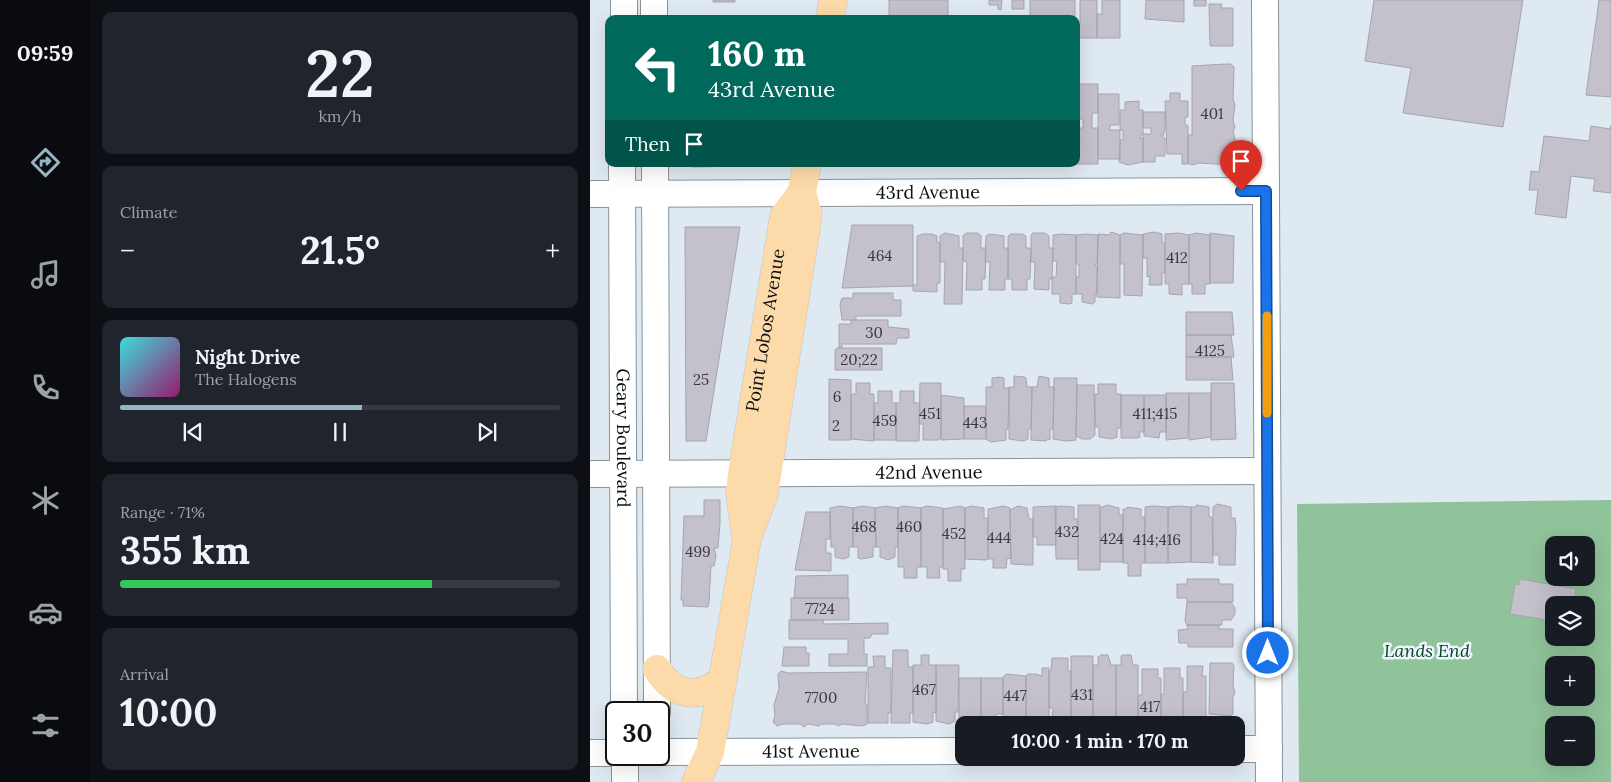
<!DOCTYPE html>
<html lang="en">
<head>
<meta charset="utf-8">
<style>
	:root { --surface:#171b24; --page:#20242c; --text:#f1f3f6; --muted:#9ea1a6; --line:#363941; --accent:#97b5c0 }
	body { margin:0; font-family:Lora,serif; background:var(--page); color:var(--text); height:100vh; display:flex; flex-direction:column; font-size:19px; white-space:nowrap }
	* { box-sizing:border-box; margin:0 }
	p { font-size:16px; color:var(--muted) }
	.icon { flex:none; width:28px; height:28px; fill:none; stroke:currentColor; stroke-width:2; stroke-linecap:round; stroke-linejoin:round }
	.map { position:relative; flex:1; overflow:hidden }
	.sheet { display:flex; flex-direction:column; gap:12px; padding:12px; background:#0d0f14; width:500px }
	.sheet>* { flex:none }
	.hud { position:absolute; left:15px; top:15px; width:475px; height:152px; border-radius:10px; box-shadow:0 5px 20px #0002; background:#00695c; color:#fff; overflow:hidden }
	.tools { position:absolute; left:955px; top:536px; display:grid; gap:10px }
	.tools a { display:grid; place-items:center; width:50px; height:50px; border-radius:10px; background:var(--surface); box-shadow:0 5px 20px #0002; font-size:25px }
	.speed { position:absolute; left:15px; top:701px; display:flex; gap:10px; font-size:25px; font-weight:700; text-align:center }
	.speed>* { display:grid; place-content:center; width:65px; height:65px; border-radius:50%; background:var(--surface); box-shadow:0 5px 20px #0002; line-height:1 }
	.speed .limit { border:2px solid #111; border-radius:8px; background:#fff; color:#111 }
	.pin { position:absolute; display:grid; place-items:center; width:42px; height:42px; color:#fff; margin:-51px -21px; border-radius:50% 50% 50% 0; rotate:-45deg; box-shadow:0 0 5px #0007 }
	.pin .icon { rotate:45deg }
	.me { position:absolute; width:55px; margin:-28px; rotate:0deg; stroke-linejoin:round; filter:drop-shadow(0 0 4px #0008) }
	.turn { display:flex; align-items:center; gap:18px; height:105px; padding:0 20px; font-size:22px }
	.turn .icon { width:65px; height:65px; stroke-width:2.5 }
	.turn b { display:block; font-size:35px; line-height:42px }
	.then { display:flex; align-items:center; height:48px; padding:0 20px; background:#0003; gap:10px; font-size:19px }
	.big { font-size:38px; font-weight:700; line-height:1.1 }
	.sheet .tile { flex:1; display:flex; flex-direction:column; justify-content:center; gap:8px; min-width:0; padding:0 18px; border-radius:10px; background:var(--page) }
	.sheet .dial { align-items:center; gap:0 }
	.dial b { font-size:65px; line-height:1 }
	.song { display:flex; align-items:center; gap:15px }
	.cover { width:60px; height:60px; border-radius:8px; background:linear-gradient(135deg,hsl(180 70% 55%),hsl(320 70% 35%)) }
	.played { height:5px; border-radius:2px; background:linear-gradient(90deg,var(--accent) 55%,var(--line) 55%) }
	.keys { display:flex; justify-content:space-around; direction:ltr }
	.heat { display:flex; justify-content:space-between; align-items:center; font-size:28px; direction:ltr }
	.charge { height:8px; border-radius:4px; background:linear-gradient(90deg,#34c759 71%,var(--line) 0) }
	.trip { position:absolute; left:365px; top:716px; width:290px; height:50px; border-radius:10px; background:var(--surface); box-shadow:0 5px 20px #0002; font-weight:700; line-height:50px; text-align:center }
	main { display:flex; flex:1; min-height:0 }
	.tabs { display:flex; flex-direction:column; width:90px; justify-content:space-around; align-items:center; background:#090b0e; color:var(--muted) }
	.tabs .icon { width:35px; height:35px }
	.tabs .current { color:var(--accent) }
	.tabs b { font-size:22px; color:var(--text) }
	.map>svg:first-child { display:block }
	.green { fill:#90c39a; fill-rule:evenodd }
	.building { fill:#c4c1cd; stroke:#a6a4af }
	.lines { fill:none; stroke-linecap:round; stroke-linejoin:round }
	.minor-casing { stroke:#89939a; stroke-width:28 }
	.major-casing { stroke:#c4c5c6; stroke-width:29 }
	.minor { stroke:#fff; stroke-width:26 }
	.major { stroke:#fddaa9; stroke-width:28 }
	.route-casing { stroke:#114b97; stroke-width:12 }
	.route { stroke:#1a73e8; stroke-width:9 }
	.slow { stroke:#f59e0b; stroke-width:9 }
	.labels { text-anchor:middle; stroke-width:5; stroke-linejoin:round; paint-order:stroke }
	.number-label { font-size:15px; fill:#383b3f }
	.street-label { font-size:18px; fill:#0a0e10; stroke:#ecf6ff }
	.park-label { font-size:18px; font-style:italic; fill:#0f4220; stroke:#ecf6ff }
</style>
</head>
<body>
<main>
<nav class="tabs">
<b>09:59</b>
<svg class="icon current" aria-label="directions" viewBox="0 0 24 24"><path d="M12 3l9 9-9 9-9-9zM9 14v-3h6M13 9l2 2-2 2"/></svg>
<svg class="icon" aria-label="music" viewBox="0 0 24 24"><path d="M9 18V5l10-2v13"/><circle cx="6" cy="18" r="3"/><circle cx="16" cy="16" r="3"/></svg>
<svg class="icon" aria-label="phone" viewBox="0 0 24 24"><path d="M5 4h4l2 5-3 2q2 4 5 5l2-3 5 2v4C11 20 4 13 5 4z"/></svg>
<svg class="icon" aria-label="climate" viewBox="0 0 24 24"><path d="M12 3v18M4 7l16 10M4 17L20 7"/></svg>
<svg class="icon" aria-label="car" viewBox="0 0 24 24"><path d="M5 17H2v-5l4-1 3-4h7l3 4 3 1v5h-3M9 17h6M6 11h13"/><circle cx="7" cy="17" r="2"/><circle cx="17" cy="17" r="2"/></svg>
<svg class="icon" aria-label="filters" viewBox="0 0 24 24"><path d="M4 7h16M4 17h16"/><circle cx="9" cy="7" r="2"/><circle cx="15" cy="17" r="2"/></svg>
</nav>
<section class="sheet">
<div class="tile dial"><b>22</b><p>km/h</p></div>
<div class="tile"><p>Climate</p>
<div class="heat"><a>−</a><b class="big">21.5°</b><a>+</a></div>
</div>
<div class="tile">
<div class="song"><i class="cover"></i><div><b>Night Drive</b><p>The Halogens</p></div></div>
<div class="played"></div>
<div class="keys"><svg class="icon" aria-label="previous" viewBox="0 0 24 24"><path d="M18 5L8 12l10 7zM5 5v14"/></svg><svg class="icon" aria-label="pause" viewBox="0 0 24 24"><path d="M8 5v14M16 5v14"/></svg><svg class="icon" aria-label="next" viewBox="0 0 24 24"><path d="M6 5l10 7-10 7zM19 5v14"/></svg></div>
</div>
<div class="tile"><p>Range · 71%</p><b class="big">355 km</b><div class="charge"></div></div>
<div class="tile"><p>Arrival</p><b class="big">10:00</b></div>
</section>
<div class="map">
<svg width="1021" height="782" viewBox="0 0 1021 782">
	<rect width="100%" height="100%" fill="#dfe9f1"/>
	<path class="green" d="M1021,500V782H709L707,504ZM964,545H996V578H964ZM964,605H996V638H964ZM964,665H996V698H964ZM964,725H996V758H964Z"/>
	<path class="building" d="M123,0H145V2H123Z
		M299,0H358V19H299Z
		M399,0H412L411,10L408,9V5H399Z
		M422,0H434V9H422Z
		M440,0H485V19H440Z
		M490,0H507V38H486V27L490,25Z
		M512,0H530V38H507V14H512Z
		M556,0H594V22L555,19Z
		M604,0H616V6H604Z
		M784,0H933L913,127L813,113L821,68L775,61Z
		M1009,0H1021V97L996,95Z
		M619,4H632L631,8H643V46H620Z
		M636,64H641L644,67L643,99L645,105L643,120L645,128L643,130L645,140L643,155L645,160L641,165L609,163L602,165L598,163V135H602V66Z
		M486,84H508V113H502V128H508V164H485L486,128H493V119H486Z
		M580,93H590V101H598V117H595V124L598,126V164H592V154H577L575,101H580Z
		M508,94H529V125H520V130H530V159H508Z
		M549,101V110H553V134L551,135L550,138H553V162L538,165L529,162L530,140H533V130H530V110H535V102Z
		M553,112H575V129L573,136H571L575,138V156H565V162H553V134H561V128H553Z
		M1021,125V193L1003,191L1005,179L981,176L976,218L945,214L948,190H939L941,171L949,172L954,136L999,141L1001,126L1020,129Z
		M102,164H160V166L102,167Z
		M277,164H315V165H277Z
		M262,225H323V286L252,288Z
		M95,227H150L116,441H96Z
		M521,232L530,235V298L507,297L508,234L519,235Z
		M565,232L572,234V243H575V273H572V285H559L560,276L557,277V258H553V234Z
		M355,233L369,236V248H373L372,304H354L355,262H350V236Z
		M376,233H388L391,236V248H396L395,279H392V290H376L377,262L373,261V236Z
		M443,233H455L459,236V248H463L462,279H459V290L444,289L445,262H441V235Z
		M534,233L553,235L552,296L534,295V264H530V235Z
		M589,233L599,235V284H592V295L579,294V284H575V234Z
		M606,233L620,235V284H615V294H602V284H599V235Z
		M620,233L644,236L643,283H620Z
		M333,234H342L347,236V242L350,243V283H347V292L323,291V285H327V236Z
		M400,234L414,236V248H418V279H415V290H399L400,262H395L396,236Z
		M421,234H432L436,236V248H441L440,279H437V290H422V279H418V236Z
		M471,234L486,235V294H482V303L479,304L470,303V294H462V277H466L467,261H463V235Z
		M496,234L508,235L507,264H505L507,268V294H505V302L502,304L492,302V294H486V277H489V264H486V235Z
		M263,293H303V300H311V316H266V320H252L250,304L252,298H263Z
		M596,312H642L644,335H596Z
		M261,320H298V327L319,329V338H307L306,344H252V348H249V324H261Z
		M596,335H641L644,357H596Z
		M247,348H292V370H245V350Z
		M596,357H641L643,380H596Z
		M424,376L434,377L436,378L437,387H442L441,429H438V439L433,441L419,439V387H424Z
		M449,376L459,378V387H464L463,429H460V440L458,439L456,441L441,440L442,387H447Z
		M410,377L414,378V388H419L418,429H416V440L401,442L396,439V387H402V378Z
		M464,378H487L486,440L476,441L463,439Z
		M239,379L261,380V440H239Z
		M266,383H280V394H284V441L261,439V394H266Z
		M330,383H351V438L348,440H333V424H329Z
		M621,383H644L646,439L621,440Z
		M508,384H526V394H531V428H527V437L522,439L509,437V427H505V394H508Z
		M487,385H504L505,435L500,439H492L486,436Z
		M288,391H302V403H306V440H284V403H288Z
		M310,391H324V403H330L329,441H306V403H310Z
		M576,393H599L598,438L576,440Z
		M599,393H621V437L599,440Z
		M351,395L374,398V439L351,440Z
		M531,395H554V432H549L550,437L547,438H531Z
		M554,395H576V432H570L569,438L554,436Z
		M374,406H396V439H374Z
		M114,500H130V523L128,548H124L126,556L124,566H121L119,602L118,607L93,606V600H91L94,516H114Z
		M627,504L641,507V518H645L646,528L645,565H629V555H623V507Z
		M488,505H510V570H488Z
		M517,505L529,508V515H533V562H510V508Z
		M606,505L619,507V517H622L623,563L601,562V507H606Z
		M250,506L263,508V547H259V557L253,559L245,557V547H241L240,508Z
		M273,506L285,508L286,547H283V557L271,559L268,558V547H263V508Z
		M295,506L308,508V547H305V557L298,560L290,557V547H286L285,508Z
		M313,506L331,508V567H327V578H314V567H308V508Z
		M337,506L353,508V567H349L350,578H337V567H331V508Z
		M371,506L375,508V569H371V581H358V569H353V509Z
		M381,506L394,508V518H398V559L395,560L375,559V508Z
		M414,506L420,508L421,558L417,559L416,568H403V559H398V509Z
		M428,506L437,508L439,519H443V565H440L421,564L420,510Z
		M466,506V545H447V537H443V507Z
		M471,506L484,507V519H488V559H466L465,507Z
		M563,506L578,507V563H555V507Z
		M588,506L601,507V562L578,563V507Z
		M537,507L551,509V517H555V563H551V576H538V563H533V509H537Z
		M216,512H240V539H236V553H241V571L205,570Z
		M258,575V598H204L206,576Z
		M597,579H629V584H643V602H597V598H587V584H597Z
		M930,579L986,589L985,595L994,596L993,605H964V621L920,614L925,584L929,585Z
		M201,598H259V620H201Z
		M597,602H641L645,608V614L641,620H632V625H597L595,621Z
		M199,620H233L234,624L298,623V634H282L280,638H274V654H277V666H239V654H258V639H199Z
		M597,625H629V629H643V647H598V643H589L588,630L598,629Z
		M194,647H216V653H219V666H192Z
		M303,650H318V667H323V713H320V723H301Z
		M331,655H339V665H346V713L343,712V722L337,724L323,722V665H331Z
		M511,655H518L521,665H526V719L520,721L503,719V665H508V657Z
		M533,655H541L543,665H548V719L543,721L526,719V665H531V656Z
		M283,656H295V668H301V713H298V723H278V667H284Z
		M481,656H503V719L496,722L481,719Z
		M462,658H478V671H481V719L478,722H462L463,708H459V671H461Z
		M620,663H642L644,666L643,684L645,694L643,696V714L640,716L619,714Z
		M346,665H369L368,712H365V721L359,724L346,721Z
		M597,666H613L612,676H616V720H593V692H597Z
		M452,668H459V722L436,721V676L438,674H446L452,676Z
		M574,668H590V678H593V719H571V694H574Z
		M552,669H568V678H571V719H548V695H552Z
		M191,671L198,673L277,672L275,704H277V724L272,726L252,724L249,726L245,724H231L229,726L218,724L214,727L210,724H193L187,726L183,722L185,716L184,705L189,688L188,674Z
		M416,674L436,676V723H413V677Z
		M369,678H391V719H384V722L369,723Z
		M391,678H413V714H406L407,722H391Z"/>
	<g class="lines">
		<g class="minor-casing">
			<g id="minor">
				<path d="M675,0L679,782"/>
				<path d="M34,19V0"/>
				<path d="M64,19V0"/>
				<path id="s1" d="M32,164L34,712"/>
				<path d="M65,164L67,712"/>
				<path id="s2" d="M0,194L676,191"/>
				<path id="s3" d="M0,474L677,471"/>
				<path d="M646,749H679"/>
				<path id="s4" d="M69,752L374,751"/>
				<path d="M0,753H26"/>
				<path d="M35,755V782"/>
			</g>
		</g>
		<g class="major-casing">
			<g id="major">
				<path d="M240,19L243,0"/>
				<path id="s5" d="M156,538L150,493L152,474L194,216L212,192"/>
				<path d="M67,669C84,696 108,701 133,679"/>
				<path d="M106,782L120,752L157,539L174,494L218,215L212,192L217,164"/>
			</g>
		</g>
		<use href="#minor" class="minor"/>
		<use href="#major" class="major"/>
	</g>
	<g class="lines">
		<g class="route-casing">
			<path id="route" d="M651,191H676L678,653"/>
		</g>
		<use href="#route" class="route"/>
		<path class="slow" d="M677,316V413"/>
	</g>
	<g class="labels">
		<g class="number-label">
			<text x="622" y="119">401</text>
			<text x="290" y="261">464</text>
			<text x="587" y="263">412</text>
			<text x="284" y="338">30</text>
			<text x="620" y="356">4125</text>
			<text x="269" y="365">20;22</text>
			<text x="111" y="385">25</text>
			<text x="247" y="402">6</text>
			<text x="340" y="419">451</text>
			<text x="565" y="419">411;415</text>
			<text x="295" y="426">459</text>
			<text x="385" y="428">443</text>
			<text x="246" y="431">2</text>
			<text x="274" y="532">468</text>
			<text x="319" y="532">460</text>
			<text x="477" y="537">432</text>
			<text x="364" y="539">452</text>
			<text x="409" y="543">444</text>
			<text x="522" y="544">424</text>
			<text x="567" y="545">414;416</text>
			<text x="108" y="557">499</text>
			<text x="230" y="614">7724</text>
			<text x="334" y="695">467</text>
			<text x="492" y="700">431</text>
			<text x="425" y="701">447</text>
			<text x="231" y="703">7700</text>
			<text x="560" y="712">417</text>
		</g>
		<g class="street-label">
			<text dy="6" stroke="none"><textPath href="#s2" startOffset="338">43rd Avenue</textPath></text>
			<text dy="6" stroke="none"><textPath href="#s5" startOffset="210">Point Lobos Avenue</textPath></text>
			<text dy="6" stroke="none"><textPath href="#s1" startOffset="274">Geary Boulevard</textPath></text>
			<text dy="6" stroke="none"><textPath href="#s3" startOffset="339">42nd Avenue</textPath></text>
			<text dy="6" stroke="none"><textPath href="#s4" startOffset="152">41st Avenue</textPath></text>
		</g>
		<g class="park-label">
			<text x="837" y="657">Lands End</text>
		</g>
	</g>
</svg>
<div class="tools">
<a><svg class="icon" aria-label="sound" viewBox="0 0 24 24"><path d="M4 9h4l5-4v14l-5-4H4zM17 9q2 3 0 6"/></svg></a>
<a><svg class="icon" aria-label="layers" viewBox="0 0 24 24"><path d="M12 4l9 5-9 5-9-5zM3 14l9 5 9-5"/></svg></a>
<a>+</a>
<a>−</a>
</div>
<div class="speed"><div class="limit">30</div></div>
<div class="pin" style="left:651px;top:191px;background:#d93025"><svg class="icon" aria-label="arrive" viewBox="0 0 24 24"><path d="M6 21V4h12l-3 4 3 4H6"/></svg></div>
<svg class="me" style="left:678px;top:653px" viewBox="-20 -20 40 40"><circle r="17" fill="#1a73e8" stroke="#fff" stroke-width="3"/><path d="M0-11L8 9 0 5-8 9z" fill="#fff"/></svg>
<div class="trip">10:00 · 1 min · 170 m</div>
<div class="hud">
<div class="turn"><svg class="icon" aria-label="left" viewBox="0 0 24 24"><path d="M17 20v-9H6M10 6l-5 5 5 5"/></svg><div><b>160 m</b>43rd Avenue</div></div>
<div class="then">Then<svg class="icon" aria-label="arrive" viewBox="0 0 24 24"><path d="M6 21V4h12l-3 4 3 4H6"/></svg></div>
</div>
</div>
</main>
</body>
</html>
